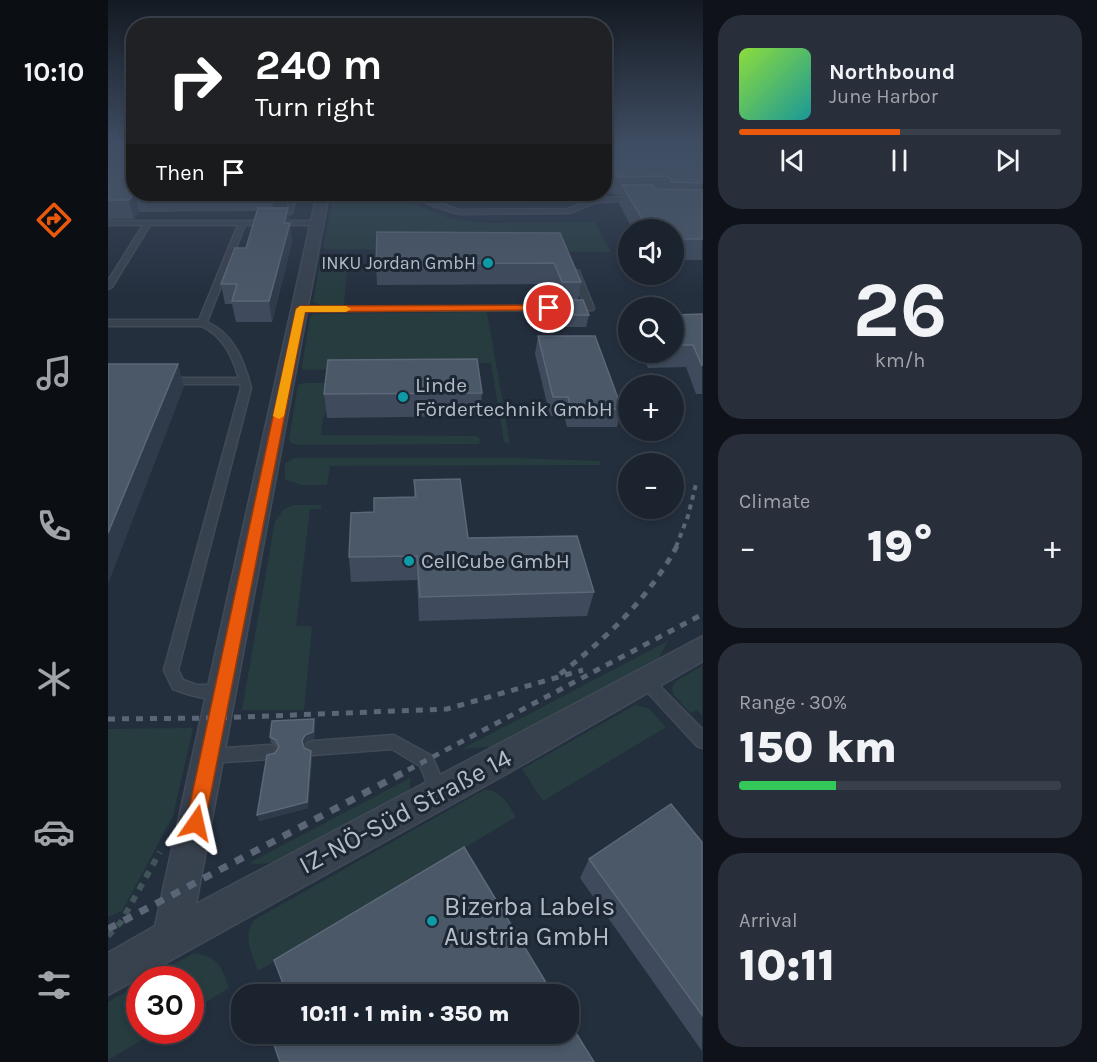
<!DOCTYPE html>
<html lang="en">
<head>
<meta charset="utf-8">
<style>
	:root { --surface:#1b232e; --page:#282f3a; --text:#f1f3f6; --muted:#a0a4aa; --line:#39404a; --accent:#ea580c }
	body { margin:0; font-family:Karla,sans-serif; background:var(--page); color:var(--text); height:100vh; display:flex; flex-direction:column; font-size:22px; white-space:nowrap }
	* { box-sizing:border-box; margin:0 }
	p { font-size:20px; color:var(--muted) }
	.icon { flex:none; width:33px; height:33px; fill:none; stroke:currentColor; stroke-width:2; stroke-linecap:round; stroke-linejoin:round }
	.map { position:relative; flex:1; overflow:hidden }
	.drawer { display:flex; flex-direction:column; gap:15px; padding:15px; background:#0f1319; width:394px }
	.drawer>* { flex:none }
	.banner { position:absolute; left:18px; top:18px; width:486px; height:183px; border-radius:24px; box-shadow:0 3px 9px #0003,0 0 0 2px var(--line); background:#202124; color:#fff; overflow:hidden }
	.buttons { position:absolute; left:510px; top:219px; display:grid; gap:12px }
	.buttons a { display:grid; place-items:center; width:66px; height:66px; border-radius:50%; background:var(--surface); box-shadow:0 3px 9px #0003,0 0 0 2px var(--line); font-size:30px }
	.speed { position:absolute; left:18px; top:966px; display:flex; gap:12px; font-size:30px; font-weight:700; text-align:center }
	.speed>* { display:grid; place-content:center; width:78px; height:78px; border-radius:50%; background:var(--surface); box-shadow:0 3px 9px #0003,0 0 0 2px var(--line); line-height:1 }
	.speed .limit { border:9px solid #d22; background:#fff; color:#111 }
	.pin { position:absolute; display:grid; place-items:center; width:51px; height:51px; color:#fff; margin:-26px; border:3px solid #fff; border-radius:50%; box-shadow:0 2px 6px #0007 }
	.me { position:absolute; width:66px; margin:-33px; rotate:11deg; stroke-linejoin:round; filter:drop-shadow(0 0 4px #0008) }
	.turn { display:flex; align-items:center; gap:21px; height:126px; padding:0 30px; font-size:27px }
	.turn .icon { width:78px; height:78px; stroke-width:2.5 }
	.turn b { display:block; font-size:42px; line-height:51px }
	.then { display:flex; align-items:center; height:57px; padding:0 30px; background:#0003; gap:12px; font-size:22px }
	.big { font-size:45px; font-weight:800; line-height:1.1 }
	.drawer .card { flex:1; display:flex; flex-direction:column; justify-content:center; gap:9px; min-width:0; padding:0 21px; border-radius:24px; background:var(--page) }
	.drawer .dial { align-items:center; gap:0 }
	.dial b { font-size:78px; line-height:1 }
	.song { display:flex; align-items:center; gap:18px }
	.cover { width:72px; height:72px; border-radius:9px; background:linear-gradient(135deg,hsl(90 70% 55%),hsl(180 70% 35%)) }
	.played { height:6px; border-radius:3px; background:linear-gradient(90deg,var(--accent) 50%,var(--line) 50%) }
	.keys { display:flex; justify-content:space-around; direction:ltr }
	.heat { display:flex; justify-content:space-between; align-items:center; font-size:33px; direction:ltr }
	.charge { height:9px; border-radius:4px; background:linear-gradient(90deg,#34c759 30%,var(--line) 0) }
	.trip { position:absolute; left:123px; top:984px; width:348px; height:60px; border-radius:24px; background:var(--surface); box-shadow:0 3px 9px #0003,0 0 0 2px var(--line); font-weight:800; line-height:60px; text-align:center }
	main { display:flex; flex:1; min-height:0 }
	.tabs { display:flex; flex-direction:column; width:108px; justify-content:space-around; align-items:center; background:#0b0e12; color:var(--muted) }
	.tabs .icon { width:42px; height:42px }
	.tabs .current { color:var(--accent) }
	.tabs b { font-size:27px; color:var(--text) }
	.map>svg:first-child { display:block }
	.green { fill:#263c3f }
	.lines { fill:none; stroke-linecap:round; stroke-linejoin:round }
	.service-casing { stroke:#414a57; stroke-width:3 }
	.minor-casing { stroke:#414a57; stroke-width:3 }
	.path { stroke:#3f5557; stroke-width:6; stroke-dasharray:7 7; stroke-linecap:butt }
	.service { fill:#38414e; fill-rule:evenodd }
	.minor { fill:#38414e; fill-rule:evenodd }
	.rail-far2 { stroke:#5a6575; stroke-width:4; stroke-dasharray:5 5; stroke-linecap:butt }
	.rail-far1 { stroke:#5a6575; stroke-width:5; stroke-dasharray:7 7; stroke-linecap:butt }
	.rail { stroke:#5a6575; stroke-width:7; stroke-dasharray:9 9; stroke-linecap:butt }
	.wall { fill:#3f4b5c }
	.shaded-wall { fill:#2f3b4b }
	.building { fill:#4b5868; stroke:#5c6777; stroke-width:1.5 }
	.route { fill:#ea580c; stroke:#983908; stroke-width:1.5 }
	.slow { fill:#f59e0b }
	.culture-dot { fill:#0f9aa8; stroke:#1d2633; stroke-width:2 }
	.labels { text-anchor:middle; stroke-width:6; stroke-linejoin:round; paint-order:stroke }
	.far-poi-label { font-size:18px; fill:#b4bcc9; stroke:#1d2633; text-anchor:end }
	.poi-label { font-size:21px; fill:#b4bcc9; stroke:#1d2633; text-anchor:start }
	.near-street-label { font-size:26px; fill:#b4bcc9; stroke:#1d2633 }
	.near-poi-label { font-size:26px; fill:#b4bcc9; stroke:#1d2633; text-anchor:start }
</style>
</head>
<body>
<main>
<nav class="tabs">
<b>10:10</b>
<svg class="icon current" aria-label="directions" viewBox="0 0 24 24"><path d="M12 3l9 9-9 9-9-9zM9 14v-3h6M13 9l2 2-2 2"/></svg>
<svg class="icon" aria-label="music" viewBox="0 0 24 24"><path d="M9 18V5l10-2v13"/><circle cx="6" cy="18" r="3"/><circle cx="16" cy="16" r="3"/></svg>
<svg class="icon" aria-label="phone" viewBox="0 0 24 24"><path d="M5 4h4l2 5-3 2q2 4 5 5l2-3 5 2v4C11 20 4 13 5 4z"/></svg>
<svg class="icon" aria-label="climate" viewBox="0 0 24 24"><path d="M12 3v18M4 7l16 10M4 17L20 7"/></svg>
<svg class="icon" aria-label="car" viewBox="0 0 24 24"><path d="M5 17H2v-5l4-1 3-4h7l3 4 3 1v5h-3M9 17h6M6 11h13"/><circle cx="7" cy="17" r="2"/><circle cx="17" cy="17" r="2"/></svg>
<svg class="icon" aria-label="filters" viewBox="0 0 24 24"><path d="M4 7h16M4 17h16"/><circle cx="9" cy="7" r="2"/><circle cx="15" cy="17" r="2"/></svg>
</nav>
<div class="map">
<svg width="595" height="1062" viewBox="0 0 595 1062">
	<rect width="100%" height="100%" fill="#242f3e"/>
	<path class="green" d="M226,194L284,195L338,217L355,221L382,223L487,222L503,252L217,249L215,246Z
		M220,255H250L240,256L236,305H212L205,302L213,258Z
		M379,312L402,444L396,442L383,363L255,364L236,369L200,370L194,369V366L202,317L206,314Z
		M197,383H222L219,411L215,418L213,435L369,436L372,440L371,444L190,445L183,443L181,439L190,385Z
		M186,458H405L492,461L493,465L222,466L219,485H193L177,479V464Z
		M185,505H213V509H202L188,626H204L196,710H134L167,521L176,509Z
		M560,641L551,658L391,746L354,749Z
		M594,666V715L589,710L582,713L565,694L564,687L568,681Z
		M527,705L540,708L558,727L435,801L414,769Z
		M85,728L65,816L14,911L0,917V729Z
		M302,778V791L291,800C257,818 178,872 141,863Z
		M376,790C393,789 399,803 408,817L150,971C144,952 134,937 146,920Z
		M86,953C111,957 113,966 121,988L83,1011L82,980L39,979Z
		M31,984L32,1030L49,1031L0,1060V1002Z"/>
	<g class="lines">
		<g class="service-casing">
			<path id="service" d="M183,194H189L184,212L175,221H210L213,223L210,225H137L99,322C126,334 136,361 143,388L70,670L75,680L89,685H113L118,686L120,691L118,696C101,702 81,695 65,689L56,670L133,388L132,384H60L55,381L60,378H131C124,355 115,336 93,326H0V320H91L130,225H42L4,287L0,289V281L35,225H0V221H168L171,216L178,211Z
				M298,194H305L351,210L460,209L488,198L525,197L528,199L525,201L489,202L461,213L351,214L326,206Z
				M464,269L471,271L486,308L485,310L192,311L188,309L192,307L477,306L463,271Z
				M537,674L542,676L595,730V748L589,746L532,684L530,680L532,676Z
				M286,735L324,756L339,791L337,797L331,799L325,797L312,766L284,749L205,755L199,753L197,748L199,743L205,741Z
				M162,745L168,747L170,752L168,757L162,759L101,763L95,761L93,756L95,751L101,749Z"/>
		</g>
		<g class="minor-casing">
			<path id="minor" d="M209,194H221L88,904L595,636V661L400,773L0,995V953L47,926Z"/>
		</g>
		<path class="path" d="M0,936L13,922L52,852"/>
		<use href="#service" class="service"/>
		<use href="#minor" class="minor"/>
		<path class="rail-far2" d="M568,547L580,516L588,484"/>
		<path class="rail-far1" d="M452,674C500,637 540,599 569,546
			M0,719L109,718L339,709L475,670
			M300,770L595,614"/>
		<path class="rail" d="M0,929L302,769"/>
	</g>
	<path class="wall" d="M0,146L26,194H180L176,208H180L184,242L164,322H128L124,304H117L113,284L138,248L150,211L31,212L26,219H0Z
		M496,146H594V260H566V230H525L511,204L512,195H506L504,193H496Z
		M380,194H467V197H381Z
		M452,233L473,282L470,300L481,315L478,327H458L453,312L454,304H450L443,284L269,285L268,264Z
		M594,314V394H588L578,367L540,368L533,352H566V315Z
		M430,336L514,409L509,427H459L456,416H442L427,354Z
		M374,393L372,416L219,418L216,394Z
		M306,480L360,538L486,592L479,616L311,621L309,580L243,582L241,557L306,497Z
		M206,719L207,725L206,739L198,741L195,746L204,757L200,808L151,821L167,753L170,747L163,743L162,737Z
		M594,842V1051L472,878L481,859Z"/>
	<path class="shaded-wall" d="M26,194H27L31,212L26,219L21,200Z
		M171,194H180L176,210L167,219L164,200Z
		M180,208L184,242L164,322L161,301Z
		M70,364L76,387L0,584V533Z
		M206,719L207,725L206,739L198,741L195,747L194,741Z
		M203,751L204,757L200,808L151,821L149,815Z"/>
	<path class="building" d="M0,146H26V194L21,200H0Z
		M496,146H594V183L563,182L564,180L558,176L510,177L508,174H496Z
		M514,185H545L547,189L594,190V239H566V230H541Z
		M155,194H171L164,200H153Z
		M150,208H180L176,223H182L161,301H124L129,284H113L127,248H138Z
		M269,232L452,233L473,282H454L446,263L268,264Z
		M455,300H475L481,315H460Z
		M594,314V366L585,345H566V315Z
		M430,336H487L514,409H463L460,397H445Z
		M369,359L374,393L216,394L220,360Z
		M0,364H70L0,533Z
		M352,479L360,538L469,536L486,592L312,597L309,556L241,557L243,513L266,512V498L308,497L306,480Z
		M206,719L205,732L197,735L194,741L196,748L203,751L199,802L149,815L159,755L167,753L171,747L168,740L162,737L164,721Z
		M563,804L594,842V1015L481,859Z
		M356,847L445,994H179L166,960Z
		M460,1020L486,1062H172L166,1045L183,1034H460Z"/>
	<linearGradient id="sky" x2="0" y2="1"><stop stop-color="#141a22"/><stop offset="0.49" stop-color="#3f4d63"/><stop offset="1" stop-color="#3f4d63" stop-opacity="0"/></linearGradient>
	<rect width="595" height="294" fill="url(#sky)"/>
	<path class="route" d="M441,305L444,306V310L197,312L97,823L95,830L88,833L81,830L78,823L188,309L192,306Z"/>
	<path class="slow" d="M192,306H238L243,309L238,312H197L176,416L171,419L165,416L188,309Z"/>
	<g class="culture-dot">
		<circle cx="380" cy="263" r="6"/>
		<circle cx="295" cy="397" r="6"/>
		<circle cx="301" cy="561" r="6"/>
		<circle cx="324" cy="921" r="6"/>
	</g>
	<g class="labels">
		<g class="far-poi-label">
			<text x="368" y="269">INKU Jordan GmbH</text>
		</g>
		<g class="poi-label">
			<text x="307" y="392">Linde<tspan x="307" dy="24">Fördertechnik GmbH</tspan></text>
			<text x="313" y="568">CellCube GmbH</text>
		</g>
		<g class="near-street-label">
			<text transform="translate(297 811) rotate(-28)" y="9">IZ-NÖ-Süd Straße 14</text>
		</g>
		<g class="near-poi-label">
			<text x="336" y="915">Bizerba Labels<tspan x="336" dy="30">Austria GmbH</tspan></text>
		</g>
	</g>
</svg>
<div class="buttons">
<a><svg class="icon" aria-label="sound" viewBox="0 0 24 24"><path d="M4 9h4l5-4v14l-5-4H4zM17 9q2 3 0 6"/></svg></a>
<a><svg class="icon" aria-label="search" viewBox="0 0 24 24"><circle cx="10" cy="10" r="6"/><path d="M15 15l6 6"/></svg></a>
<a>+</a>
<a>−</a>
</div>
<div class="speed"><div class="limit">30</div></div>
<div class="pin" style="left:441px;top:308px;background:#d93025"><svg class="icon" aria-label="arrive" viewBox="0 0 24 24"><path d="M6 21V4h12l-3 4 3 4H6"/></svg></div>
<svg class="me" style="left:88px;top:823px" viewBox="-20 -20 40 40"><path d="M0-17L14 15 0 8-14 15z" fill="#ea580c" stroke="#fff" stroke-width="4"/></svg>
<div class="trip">10:11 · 1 min · 350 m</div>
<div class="banner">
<div class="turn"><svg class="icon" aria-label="right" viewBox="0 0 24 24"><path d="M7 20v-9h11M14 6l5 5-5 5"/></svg><div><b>240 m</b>Turn right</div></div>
<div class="then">Then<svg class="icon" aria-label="arrive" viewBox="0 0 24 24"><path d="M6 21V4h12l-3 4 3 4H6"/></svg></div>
</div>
</div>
<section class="drawer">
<div class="card">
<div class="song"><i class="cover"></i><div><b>Northbound</b><p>June Harbor</p></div></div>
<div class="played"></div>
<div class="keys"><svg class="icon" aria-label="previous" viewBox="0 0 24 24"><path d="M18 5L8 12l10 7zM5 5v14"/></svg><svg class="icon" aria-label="pause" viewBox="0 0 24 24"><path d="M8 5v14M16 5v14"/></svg><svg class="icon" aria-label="next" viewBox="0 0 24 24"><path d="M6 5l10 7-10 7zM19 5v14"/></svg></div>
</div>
<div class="card dial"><b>26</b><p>km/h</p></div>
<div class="card"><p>Climate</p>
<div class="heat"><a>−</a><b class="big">19°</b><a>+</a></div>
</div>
<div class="card"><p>Range · 30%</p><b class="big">150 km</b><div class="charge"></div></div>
<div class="card"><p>Arrival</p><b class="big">10:11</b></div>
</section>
</main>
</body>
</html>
